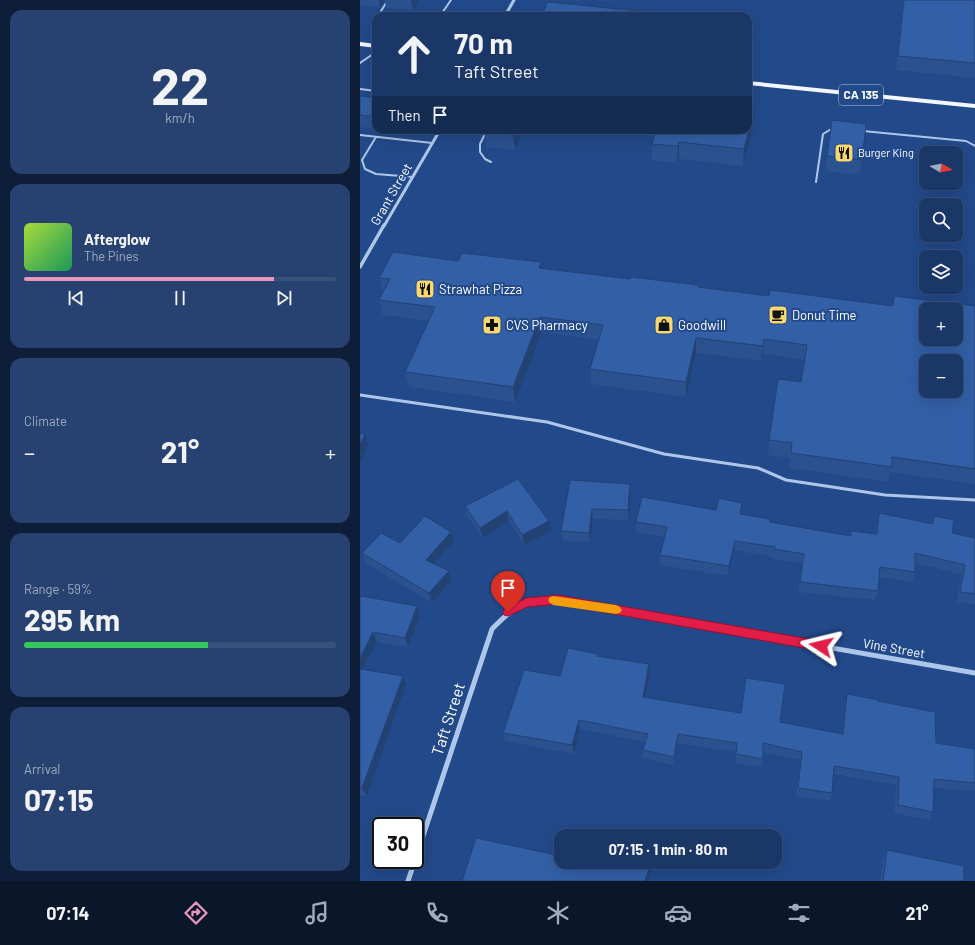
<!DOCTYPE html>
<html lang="en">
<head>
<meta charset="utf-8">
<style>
	:root { --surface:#1a3767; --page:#274270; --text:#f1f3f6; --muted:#9facc0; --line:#38517b; --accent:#e797bd }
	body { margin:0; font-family:Barlow,sans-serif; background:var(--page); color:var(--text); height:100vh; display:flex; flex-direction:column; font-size:15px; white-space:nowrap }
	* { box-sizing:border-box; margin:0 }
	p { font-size:13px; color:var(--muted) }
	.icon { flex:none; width:22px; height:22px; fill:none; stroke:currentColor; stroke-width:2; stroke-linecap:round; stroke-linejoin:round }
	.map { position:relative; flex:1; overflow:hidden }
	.details { display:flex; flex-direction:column; gap:10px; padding:10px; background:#0e1e39; width:360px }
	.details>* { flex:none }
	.banner { position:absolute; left:12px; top:12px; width:380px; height:122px; border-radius:12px; box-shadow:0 4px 16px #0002,0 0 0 1px var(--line); background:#1a3767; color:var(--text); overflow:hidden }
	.needle { width:26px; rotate:100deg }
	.buttons { position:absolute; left:559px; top:146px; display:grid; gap:8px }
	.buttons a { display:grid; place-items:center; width:44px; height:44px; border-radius:8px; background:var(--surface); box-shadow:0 4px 16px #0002,0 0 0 1px var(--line); font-size:20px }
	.speed { position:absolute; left:12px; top:817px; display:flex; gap:8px; font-size:20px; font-weight:700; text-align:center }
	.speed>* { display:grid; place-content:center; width:52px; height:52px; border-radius:50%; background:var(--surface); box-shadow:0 4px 16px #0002,0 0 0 1px var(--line); line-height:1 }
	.speed .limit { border:2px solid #111; border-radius:6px; background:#fff; color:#111 }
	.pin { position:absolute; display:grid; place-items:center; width:34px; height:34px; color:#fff; margin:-41px -17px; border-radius:50% 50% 50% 0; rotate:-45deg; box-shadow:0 0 4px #0007 }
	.pin .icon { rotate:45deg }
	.me { position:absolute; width:44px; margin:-22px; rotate:280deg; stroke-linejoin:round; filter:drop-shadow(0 0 3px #0008) }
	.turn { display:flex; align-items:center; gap:14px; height:84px; padding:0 16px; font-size:18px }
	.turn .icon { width:52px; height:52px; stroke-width:2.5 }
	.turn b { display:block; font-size:28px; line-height:34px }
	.then { display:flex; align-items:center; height:38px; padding:0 16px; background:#0003; gap:8px; font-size:15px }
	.big { font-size:30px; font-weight:700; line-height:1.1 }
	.details .tile { flex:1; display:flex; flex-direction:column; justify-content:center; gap:6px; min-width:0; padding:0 14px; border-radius:12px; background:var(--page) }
	.details .dial { align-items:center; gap:0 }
	.dial b { font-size:52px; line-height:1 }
	.song { display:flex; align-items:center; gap:12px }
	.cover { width:48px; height:48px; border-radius:6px; background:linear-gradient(135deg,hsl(80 70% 55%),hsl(150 70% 35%)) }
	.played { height:4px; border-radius:2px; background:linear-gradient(90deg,var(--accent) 80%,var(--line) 80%) }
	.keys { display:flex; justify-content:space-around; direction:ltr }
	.heat { display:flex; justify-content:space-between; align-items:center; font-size:22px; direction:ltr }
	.charge { height:6px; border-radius:3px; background:linear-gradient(90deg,#34c759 59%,var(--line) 0) }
	.trip { position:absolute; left:194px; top:829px; width:228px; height:40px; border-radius:12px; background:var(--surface); box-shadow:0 4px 16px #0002,0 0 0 1px var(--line); font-weight:700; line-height:40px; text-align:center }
	.tab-bar { display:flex; height:64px; justify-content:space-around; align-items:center; background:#0a1629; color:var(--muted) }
	.tab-bar .icon { width:28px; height:28px }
	.tab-bar .selected { color:var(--accent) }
	.tab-bar b { font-size:18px; color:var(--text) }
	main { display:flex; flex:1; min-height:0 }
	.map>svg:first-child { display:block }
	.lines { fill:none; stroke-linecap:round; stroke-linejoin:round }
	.lane-far1 { stroke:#aec6ea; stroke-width:2 }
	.lane { stroke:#aec6ea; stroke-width:3 }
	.street-far2 { stroke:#aec6ea; stroke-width:3 }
	.street-far1 { stroke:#aec6ea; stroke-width:3.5 }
	.street { stroke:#aec6ea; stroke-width:5 }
	.primary { fill:#f2f6fe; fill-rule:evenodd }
	.wall { fill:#2b528f }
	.shaded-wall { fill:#234274 }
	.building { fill:#325fa6; stroke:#234274; fill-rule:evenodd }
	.route { fill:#e11d48; stroke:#92132f }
	.slow { fill:#f59e0b }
	.labels { text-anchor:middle; stroke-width:4; stroke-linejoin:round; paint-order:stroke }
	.far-poi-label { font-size:11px; fill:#fff; stroke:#224989; text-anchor:start }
	.shield { fill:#224989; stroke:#bdc8dc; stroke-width:1 }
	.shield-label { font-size:12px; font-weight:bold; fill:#fff }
	.street-label { font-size:13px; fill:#fff; stroke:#224989 }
	.poi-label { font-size:13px; fill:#fff; stroke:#224989; text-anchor:start }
	.near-street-label { font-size:16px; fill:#fff; stroke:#224989 }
</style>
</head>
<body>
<main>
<section class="details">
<div class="tile dial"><b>22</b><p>km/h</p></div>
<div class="tile">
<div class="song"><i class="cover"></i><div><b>Afterglow</b><p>The Pines</p></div></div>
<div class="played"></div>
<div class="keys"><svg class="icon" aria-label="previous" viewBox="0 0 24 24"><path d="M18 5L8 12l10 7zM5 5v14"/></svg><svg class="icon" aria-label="pause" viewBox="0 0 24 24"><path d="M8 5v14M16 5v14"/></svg><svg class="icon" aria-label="next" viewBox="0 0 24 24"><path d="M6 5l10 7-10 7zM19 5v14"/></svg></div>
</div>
<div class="tile"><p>Climate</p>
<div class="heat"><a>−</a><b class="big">21°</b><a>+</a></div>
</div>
<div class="tile"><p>Range · 59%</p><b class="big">295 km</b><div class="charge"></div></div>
<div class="tile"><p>Arrival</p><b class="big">07:15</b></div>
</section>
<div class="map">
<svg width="615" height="881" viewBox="0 0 615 881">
	<rect width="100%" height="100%" fill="#224989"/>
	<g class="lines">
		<path class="lane-far1" d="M22,16L21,11L28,0
			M80,16L91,0
			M0,63L16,52
			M0,89L16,91
			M127,130L120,144V152L125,159L131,162
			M503,131L606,141L615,146
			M0,135L72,143
			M16,137L2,160L5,169L16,174L53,177
			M456,182L463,134L473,128"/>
		<path class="lane" d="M0,395L187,422L304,454L398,468L426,480L525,495L615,500"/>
		<path class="street-far2" d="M145,16L154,0
			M24,226L80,130"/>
		<path class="street-far1" d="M0,267L24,225"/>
		<path class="street" d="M55,860L132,629C157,603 163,603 198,600L615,673
			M48,881L55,860"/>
		<path class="primary" d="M0,42L16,44V48L0,46Z
			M388,81L615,104V108L388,85Z"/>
	</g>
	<path class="wall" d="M0,0H60L53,10L26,8L25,2L20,7L0,5Z
		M543,0H615V78L536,70Z
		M0,96L16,98V129L0,127Z
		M472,120L502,160L500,175L465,171Z
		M393,127L383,166L319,159L317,163L292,160V144Z
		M164,130L155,150L126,147L124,132Z
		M98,261L181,262L182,268L409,296L532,305L534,296L615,306V484L530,472L528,482L429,468L430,458L408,455L409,440L441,382L444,360L403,354L401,361L336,353L326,397L231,384L230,369L239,340L182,332L155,402L49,387L45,372L69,321L23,315L19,300L23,292L19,278Z
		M158,479L191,531L164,545L149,521L123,538L107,516L105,506Z
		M210,480L270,484L271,494L268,520L233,519L230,542L203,541L201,531Z
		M519,513L571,524L574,516L592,533L615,538V605L597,602L601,574L555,563V572L552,582L519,577L518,591L515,600L438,592L442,563L413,559V557L374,550L368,576L300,565V555L304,537L276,532V522L381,514L410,522L490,536L491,531L515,534L517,523Z
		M94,542L74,564L89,571L91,581L72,603L6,563L2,553L40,543Z
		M0,598L57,606L60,616L48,647L17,642L3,670L46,685L7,796L0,795Z
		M238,654V656L290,673L285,697L482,734L485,703L487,694L518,701L576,743L615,749V789L613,791L574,788L573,812L569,820L534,813L536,785L474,774L472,793L470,801L436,796L440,760L403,752V759L402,767L375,763L376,752L317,743L313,765L283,758V750L285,742L220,729L214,754L145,741L143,733Z
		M527,850L604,881H520L523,858Z"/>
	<path class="shaded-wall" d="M19,0H24L25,2L20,7Z
		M51,0H60L53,10Z
		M394,110L393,127L383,166L384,149Z
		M155,130H164L155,150L153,135Z
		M319,142V159L317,163L318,146Z
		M181,262L183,278L179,268Z
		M180,317L182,332L155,402L153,387Z
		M336,338V353L326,397V382Z
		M404,339L403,354L401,361L403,346Z
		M5,434L8,444L0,464V445Z
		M270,484L271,494L268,520V510Z
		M232,509L233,519L230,542L229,533Z
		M147,511L149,521L123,538L120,528Z
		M189,521L191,531L164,545L162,535Z
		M91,532L94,542L69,569L66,560Z
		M375,541L374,550L368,576L369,566Z
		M89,571L91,581L72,603L69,593Z
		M57,606L60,616L48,647L45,638Z
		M13,632L17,642L0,675V658Z
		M289,664L290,673L283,706V697Z
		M43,676L46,685L7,796L2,788Z
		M219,720L220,729L214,754L212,745Z
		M318,734L317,743L313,765L314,757Z
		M291,862H294L288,881H285Z"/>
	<path class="building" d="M544,0H615V63L538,56Z
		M188,2L329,16H181Z
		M0,96L16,98V117L0,115Z
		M388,110H394L384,149L319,142L318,146L292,144L296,130H388Z
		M472,120L506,124L502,160L467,156Z
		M125,130H155L153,135L124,132Z
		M33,252L98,261L102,253L181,262L179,268L270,279L271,277L338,285V287L409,296L410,290L533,306L534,296L615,306V469L532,457V467L431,453L432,443L409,440L418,379L441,382L447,345L404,339L403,346L336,338L326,382L230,369L243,325L180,317L153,387L45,372L75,307L19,300L30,279L19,278ZM566,309H596V339H566ZM566,361H596V391H566Z
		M0,433L5,434L0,445Z
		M158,479L189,521L162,535L147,511L120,528L105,506Z
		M210,480L270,484L268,510L232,509L229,533L201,531Z
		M282,497L356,510L359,498L382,503L380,514L410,519V522L491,536V531L517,534L519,513L573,524L574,516L594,520L592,533L615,538V594L600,592L605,565L555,553V572L520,567L518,591L440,582L444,554L414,549L415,547L375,541L369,566L300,555L307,527L276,522Z
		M65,516L91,532L66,560L89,571L69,593L2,553L21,533L40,543Z
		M1,596L57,606L45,638L13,632L0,658V598Z
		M208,648L238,654L237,656L289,664L283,697L381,713L386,678L425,684L420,722L483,734L487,694L518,700V701L575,712L576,743L615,749V783L574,779L573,812L538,805L539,777L474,766L472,793L438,788L442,752L403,743V759L376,754L377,743L318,734L314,757L283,750L288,734L219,720L212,745L143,733L164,670L200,676Z
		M0,669L43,676L2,788H0Z
		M262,832L272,836H260Z
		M116,838L201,856V862H291L285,881H102Z
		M527,850L604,866V881H523Z"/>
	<path class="route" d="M198,595L461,641L464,642L466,646L464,649L461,651L198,604L167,607L148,616L144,615L143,612L144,609L166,598Z"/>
	<path class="slow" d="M193,596L256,605L260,607L262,610L260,613L256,614L193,605L190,603L188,600L190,597Z"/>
	<defs>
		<g id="restaurant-square" transform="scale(1)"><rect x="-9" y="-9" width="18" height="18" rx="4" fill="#f6d770" stroke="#224989"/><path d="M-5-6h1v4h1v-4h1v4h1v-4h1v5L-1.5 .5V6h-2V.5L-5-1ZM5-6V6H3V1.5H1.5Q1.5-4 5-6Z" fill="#111"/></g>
		<g id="cafe-square" transform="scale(1)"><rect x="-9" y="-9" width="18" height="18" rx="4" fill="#f6d770" stroke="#224989"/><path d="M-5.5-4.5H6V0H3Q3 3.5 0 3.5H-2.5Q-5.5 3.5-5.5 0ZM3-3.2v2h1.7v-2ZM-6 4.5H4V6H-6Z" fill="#111"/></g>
		<g id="pharmacy-square" transform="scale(1)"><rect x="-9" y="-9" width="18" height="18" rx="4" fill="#f6d770" stroke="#224989"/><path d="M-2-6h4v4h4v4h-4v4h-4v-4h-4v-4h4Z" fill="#111"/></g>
		<g id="shop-square" transform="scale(1)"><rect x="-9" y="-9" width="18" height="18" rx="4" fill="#f6d770" stroke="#224989"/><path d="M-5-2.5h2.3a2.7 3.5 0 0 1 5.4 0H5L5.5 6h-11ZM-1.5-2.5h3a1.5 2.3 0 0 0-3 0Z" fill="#111"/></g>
	</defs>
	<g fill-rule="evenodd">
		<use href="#restaurant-square" x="484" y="153"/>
		<use href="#restaurant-square" x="65" y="289"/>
		<use href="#cafe-square" x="418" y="315"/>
		<use href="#pharmacy-square" x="132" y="325"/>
		<use href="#shop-square" x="304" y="325"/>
	</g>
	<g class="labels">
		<g class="far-poi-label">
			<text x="498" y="157">Burger King</text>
		</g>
		<rect class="shield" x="479" y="85" width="44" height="20" rx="3"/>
		<g class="shield-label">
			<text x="501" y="99">CA 135</text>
		</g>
		<g class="street-label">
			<text transform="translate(31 194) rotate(-60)" y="5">Grant Street</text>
			<text transform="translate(534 648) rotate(10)" y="5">Vine Street</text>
		</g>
		<g class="poi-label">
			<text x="79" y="294">Strawhat Pizza</text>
			<text x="432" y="320">Donut Time</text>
			<text x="146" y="330">CVS Pharmacy</text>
			<text x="318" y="330">Goodwill</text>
		</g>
		<g class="near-street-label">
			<text transform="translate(88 719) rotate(-72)" y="6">Taft Street</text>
		</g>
	</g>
</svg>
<div class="buttons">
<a><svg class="needle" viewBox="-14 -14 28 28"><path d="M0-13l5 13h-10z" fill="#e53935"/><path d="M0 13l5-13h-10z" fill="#9facc0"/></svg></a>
<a><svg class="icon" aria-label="search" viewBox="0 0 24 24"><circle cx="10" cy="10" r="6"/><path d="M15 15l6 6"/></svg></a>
<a><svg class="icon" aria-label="layers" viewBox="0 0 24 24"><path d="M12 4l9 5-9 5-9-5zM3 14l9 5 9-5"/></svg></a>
<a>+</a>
<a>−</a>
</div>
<div class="speed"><div class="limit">30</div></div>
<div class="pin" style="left:148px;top:612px;background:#d93025"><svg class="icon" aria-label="arrive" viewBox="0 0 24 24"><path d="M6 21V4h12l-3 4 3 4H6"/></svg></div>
<svg class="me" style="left:461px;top:646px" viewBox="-20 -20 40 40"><path d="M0-17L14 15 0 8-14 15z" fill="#e11d48" stroke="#fff" stroke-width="4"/></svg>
<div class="trip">07:15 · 1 min · 80 m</div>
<div class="banner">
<div class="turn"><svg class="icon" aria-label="ahead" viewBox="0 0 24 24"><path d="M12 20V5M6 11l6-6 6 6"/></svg><div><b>70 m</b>Taft Street</div></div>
<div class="then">Then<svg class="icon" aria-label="arrive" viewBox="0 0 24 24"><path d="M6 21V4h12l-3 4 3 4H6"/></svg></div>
</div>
</div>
</main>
<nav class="tab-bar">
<b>07:14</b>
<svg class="icon selected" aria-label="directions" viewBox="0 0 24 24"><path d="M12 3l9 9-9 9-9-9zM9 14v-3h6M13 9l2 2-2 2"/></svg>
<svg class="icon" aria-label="music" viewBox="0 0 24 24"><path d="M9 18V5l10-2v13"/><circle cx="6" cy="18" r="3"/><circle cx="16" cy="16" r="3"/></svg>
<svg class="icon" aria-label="phone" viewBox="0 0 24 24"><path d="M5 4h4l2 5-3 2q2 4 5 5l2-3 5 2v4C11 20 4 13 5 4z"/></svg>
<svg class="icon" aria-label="climate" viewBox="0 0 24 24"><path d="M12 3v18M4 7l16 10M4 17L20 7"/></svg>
<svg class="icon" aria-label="car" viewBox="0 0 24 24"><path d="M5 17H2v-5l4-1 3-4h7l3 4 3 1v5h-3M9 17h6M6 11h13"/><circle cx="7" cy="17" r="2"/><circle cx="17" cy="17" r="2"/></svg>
<svg class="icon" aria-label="filters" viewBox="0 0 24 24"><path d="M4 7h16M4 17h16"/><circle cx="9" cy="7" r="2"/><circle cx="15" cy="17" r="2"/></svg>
<b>21°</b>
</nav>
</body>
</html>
